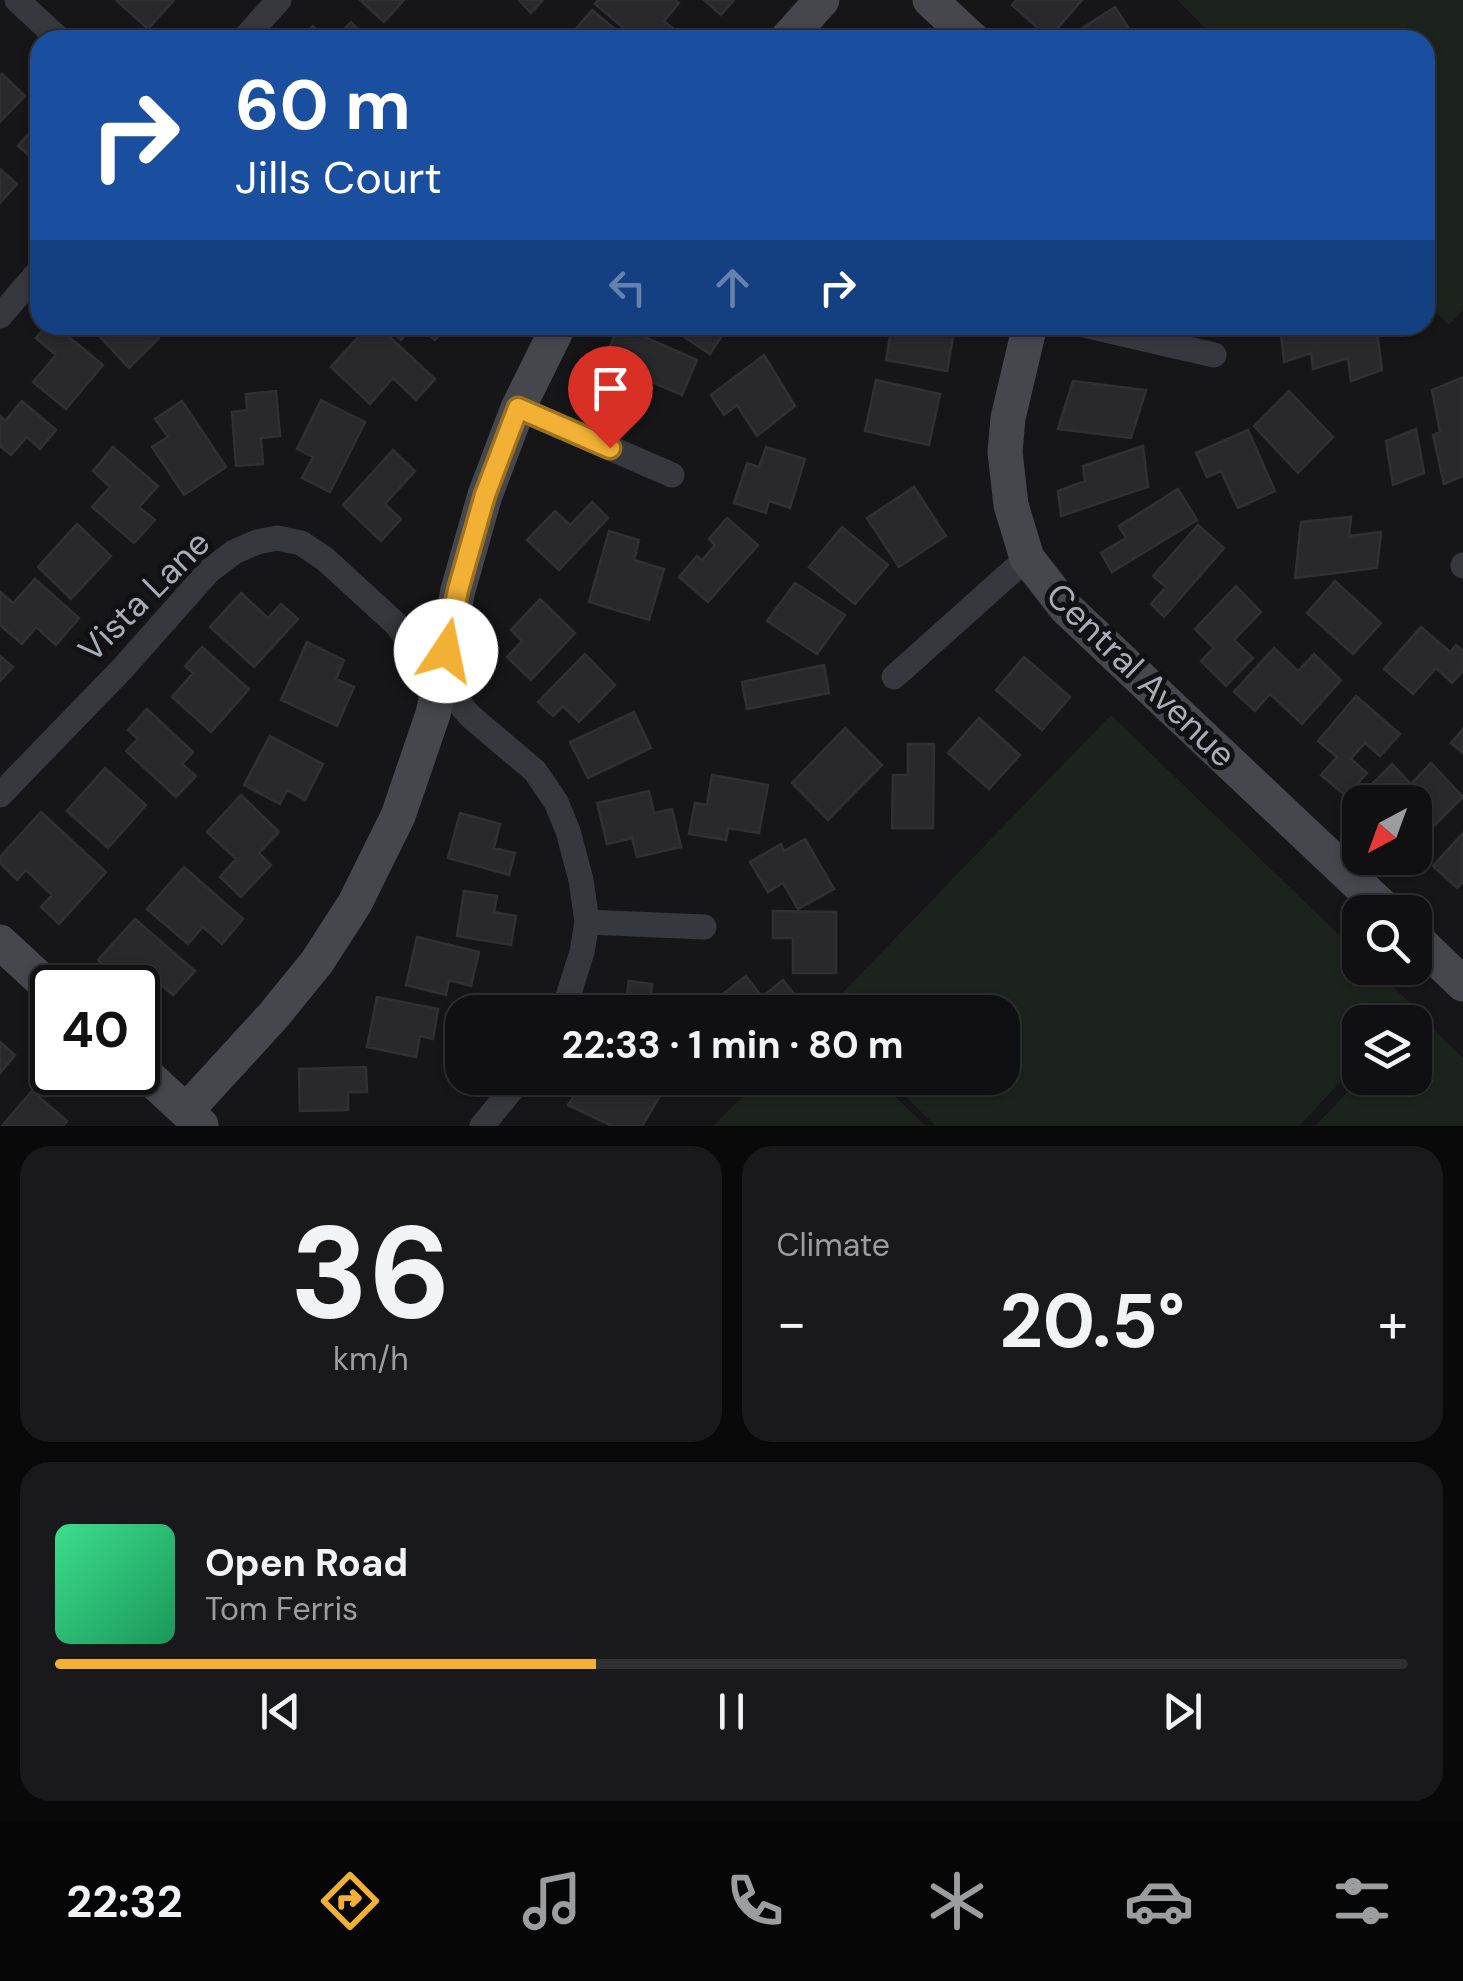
<!DOCTYPE html>
<html lang="en">
<head>
<meta charset="utf-8">
<style>
	:root { --surface:#101012; --page:#19191b; --text:#f1f3f6; --muted:#9c9d9f; --line:#303032; --accent:#f2b134 }
	body { margin:0; font-family:"DM Sans",sans-serif; background:var(--page); color:var(--text); height:100vh; display:flex; flex-direction:column; font-size:38px; white-space:nowrap }
	* { box-sizing:border-box; margin:0 }
	p { font-size:32px; color:var(--muted) }
	.icon { flex:none; width:55px; height:55px; fill:none; stroke:currentColor; stroke-width:2; stroke-linecap:round; stroke-linejoin:round }
	.map { position:relative; height:1126px; overflow:hidden }
	.drawer { display:flex; flex-direction:column; gap:20px; padding:20px; background:#09090a; flex:1 }
	.drawer>* { flex:none }
	.guide { position:absolute; left:30px; top:30px; width:1405px; height:305px; border-radius:30px; box-shadow:0 2px 8px #0004,0 0 0 2px var(--line); background:#1a4fa0; color:#fff; overflow:hidden }
	.needle { width:65px; rotate:221deg }
	.controls { position:absolute; left:1342px; top:785px; display:grid; gap:20px }
	.controls a { display:grid; place-items:center; width:90px; height:90px; border-radius:20px; background:var(--surface); box-shadow:0 2px 8px #0004,0 0 0 2px var(--line); font-size:50px }
	.speed { position:absolute; left:30px; top:965px; display:flex; gap:20px; font-size:50px; font-weight:700; text-align:center }
	.speed>* { display:grid; place-content:center; width:130px; height:130px; border-radius:50%; background:var(--surface); box-shadow:0 2px 8px #0004,0 0 0 2px var(--line); line-height:1 }
	.speed .limit { border:5px solid #111; border-radius:15px; background:#fff; color:#111 }
	.pin { position:absolute; display:grid; place-items:center; width:85px; height:85px; color:#fff; margin:-102px -42px; border-radius:50% 50% 50% 0; rotate:-45deg; box-shadow:0 0 10px #0007 }
	.pin .icon { rotate:45deg }
	.me { position:absolute; width:110px; margin:-55px; rotate:11deg; stroke-linejoin:round; filter:drop-shadow(0 0 8px #0008) }
	.turn { display:flex; align-items:center; gap:35px; height:210px; padding:0 40px; font-size:45px }
	.turn .icon { width:130px; height:130px; stroke-width:2.5 }
	.turn b { display:block; font-size:70px; line-height:85px }
	.lanes { display:flex; align-items:center; height:95px; padding:0 40px; background:#0003; justify-content:center; gap:50px; direction:ltr }
	.lanes .off { opacity:.35 }
	.big { font-size:75px; font-weight:700; line-height:1.1 }
	.drawer .tile { flex:1; display:flex; flex-direction:column; justify-content:center; gap:15px; min-width:0; padding:0 35px; border-radius:30px; background:var(--page) }
	.drawer .dial { align-items:center; gap:0 }
	.dial b { font-size:130px; line-height:1 }
	.song { display:flex; align-items:center; gap:30px }
	.cover { width:120px; height:120px; border-radius:15px; background:linear-gradient(135deg,hsl(150 70% 55%),hsl(150 70% 35%)) }
	.played { height:10px; border-radius:5px; background:linear-gradient(90deg,var(--accent) 40%,var(--line) 40%) }
	.keys { display:flex; justify-content:space-around; direction:ltr }
	.heat { display:flex; justify-content:space-between; align-items:center; font-size:55px; direction:ltr }
	.drawer .tiles { flex:1; display:grid; gap:20px; grid-template-columns:1fr 1fr }
	.tile:last-child { grid-column:span 2 }
	.trip { position:absolute; left:445px; top:995px; width:575px; height:100px; border-radius:30px; background:var(--surface); box-shadow:0 2px 8px #0004,0 0 0 2px var(--line); font-weight:700; line-height:100px; text-align:center }
	.tabs { display:flex; height:160px; justify-content:space-around; align-items:center; background:#060607; color:var(--muted) }
	.tabs .icon { width:70px; height:70px }
	.tabs .on { color:var(--accent) }
	.tabs b { font-size:45px; color:var(--text) }
	.map>svg:first-child { display:block }
	.green { fill:#1c231d }
	.building { fill:#29292c; stroke:#303034; stroke-width:2.5 }
	.lines { fill:none; stroke-linecap:round; stroke-linejoin:round }
	.street { stroke:#37383d; stroke-width:25 }
	.secondary { stroke:#45474d; stroke-width:35 }
	.route-casing { stroke:#9d7322; stroke-width:25 }
	.route { stroke:#f2b134; stroke-width:18 }
	.labels { text-anchor:middle; stroke-width:10; stroke-linejoin:round; paint-order:stroke }
	.street-label { font-size:35px; fill:#a8adb8; stroke:#111113 }
</style>
</head>
<body>
<div class="map">
<svg width="1463" height="1126" viewBox="0 0 1463 1126">
	<rect width="100%" height="100%" fill="#161618"/>
	<path class="green" d="M1177,0H1463V310L1449,325L1425,303V40H1217Z
		M1111,715L1360,955V968H1373L1413,1006L1397,1022H1360V1061L1299,1126H936L886,1078H1002V1012H824Z
		M1420,1016L1463,1058V1126H1315L1361,1078H1415L1414,1022Z
		M762,1078H876L926,1126H713Z"/>
	<path class="building" d="M116,0H174L148,29Z
		M360,0H404L384,22Z
		M519,0H543L531,13Z
		M598,0H675L679,3L664,21L681,35L676,40H638L595,4Z
		M704,0H734L721,15Z
		M1016,0H1082L1049,38L1012,5Z
		M1115,7L1136,40H1064Z
		M592,10L628,40H566Z
		M351,22L368,40H334Z
		M313,26L326,40H299Z
		M2,74L25,96L0,122V76Z
		M40,121V165L18,146Z
		M0,169L17,184L0,203Z
		M47,325H54L103,365L66,409L33,382L56,355L36,338Z
		M89,325H146L159,338L129,368Z
		M369,325H377L435,379L416,400L393,378L370,404L331,367Z
		M384,325H414L401,340Z
		M418,325H448L435,340Z
		M666,325H729L710,354Z
		M892,325H955L947,371L886,360Z
		M1307,325H1376L1382,370L1351,381L1348,358L1313,369L1311,353L1284,362L1281,334Z
		M619,326L697,360L682,395L645,379L640,391L598,373Z
		M764,355L795,406L757,436L737,405L724,415L711,395Z
		M1463,377V476L1444,484L1433,435L1440,432L1432,390Z
		M876,380L940,394L929,445L865,431Z
		M1073,381L1146,390L1131,438L1058,429Z
		M276,391L280,436L261,438L263,464L236,466L232,412L247,410L246,394Z
		M1289,391L1333,437L1298,473L1254,426Z
		M321,400L365,422L330,492L302,478L313,457L297,449Z
		M22,401L56,430L40,449L27,437L11,455L0,446V416L5,421Z
		M182,401L226,467L184,495L152,447L168,437L155,419Z
		M1416,429L1424,473L1393,485L1386,441Z
		M1248,430L1275,491L1238,508L1221,471L1207,477L1196,453Z
		M1143,446L1148,487L1061,516L1058,491L1085,481L1083,466Z
		M113,447L158,486L139,507L155,520L134,543L92,507L110,487L93,471Z
		M766,447L805,459L790,508L769,501L766,513L734,503L747,463L759,467Z
		M393,450L415,471L385,504L401,519L381,541L343,505Z
		M914,487L946,536L899,567L867,518Z
		M1178,489L1197,520L1112,572L1101,553L1126,538L1119,526Z
		M592,502L608,518L559,570L527,540L555,511L570,525Z
		M1351,517L1349,536L1381,532L1377,568L1295,578L1301,522Z
		M727,518L758,545L708,602L679,577L697,556L702,560L715,545L709,539Z
		M77,524L111,556L71,599L38,567Z
		M1198,525L1224,548L1164,617L1151,604L1166,587L1153,576Z
		M842,527L888,565L855,604L809,567Z
		M609,531L639,540L634,560L664,569L649,620L589,602Z
		M35,579L79,618L56,645L36,627L22,644L0,625V592L13,603Z
		M1335,581L1381,623L1353,654L1307,613Z
		M795,583L845,615L817,654L767,621Z
		M1236,586L1261,612L1234,640L1253,658L1226,686L1201,661L1214,648L1195,629Z
		M241,593L268,618L281,604L298,619L254,667L210,627Z
		M540,599L575,633L531,680L507,657L522,641L511,630Z
		M1421,627L1450,652L1456,645L1463,651V671L1452,683L1436,668L1413,694L1384,669Z
		M307,642L344,660L336,679L354,687L337,726L281,700Z
		M202,647L249,689L211,732L172,697L193,673L185,666Z
		M1274,648L1298,671L1314,654L1341,680L1302,724L1270,694L1255,711L1234,692Z
		M585,654L615,685L579,722L563,706L553,716L538,702Z
		M0,656L13,667L0,681Z
		M1024,657L1070,697L1042,730L996,690Z
		M824,665L829,693L747,709L742,682Z
		M1356,696L1400,734L1380,756L1365,743L1351,759L1367,773L1346,796L1321,775L1337,757L1318,741Z
		M147,709L193,752L182,764L196,776L176,797L126,751L138,739L128,730Z
		M634,712L651,748L588,778L570,742Z
		M979,718L1020,755L989,789L948,753Z
		M845,728L882,765L828,820L792,783Z
		M1463,729V753L1451,743Z
		M270,736L323,764L305,800L287,790L280,804L244,785Z
		M908,744H934L933,828H892L893,775H908Z
		M1431,763L1463,797L1418,842L1415,839V802H1360V807L1355,801L1392,764L1411,784Z
		M105,768L146,805L108,848L67,811Z
		M712,775L768,785L759,833L728,828L726,840L689,834L695,803L707,805Z
		M649,791L654,813L672,809L681,847L637,857L632,838L607,844L597,803Z
		M241,795L279,832L259,853L271,865L241,897L220,877L236,859L207,832Z
		M41,812L106,872L59,924L41,907L52,895L26,870L17,880L0,863V857Z
		M460,813L500,824L494,848L515,853L509,875L448,858Z
		M1463,833V882L1457,888L1433,866Z
		M805,839L834,889L798,909L783,883L768,892L750,862L781,844L784,851Z
		M184,867L243,919L222,944L203,927L188,944L147,909Z
		M464,891L497,896L494,912L516,916L511,945L457,936Z
		M773,911L836,912V973H793V938H773Z
		M135,919L195,971L173,995L154,979L139,996L138,988H129L98,960Z
		M417,937L479,952L471,986L449,980L446,995L406,985Z
		M746,976L762,997L783,980L805,1008L800,1012H729L718,998Z
		M629,981L652,984L649,1012H598L600,997L626,1001Z
		M377,997L438,1009L433,1039L420,1036L416,1057L367,1047Z
		M0,1042L15,1055L0,1073Z
		M366,1067L367,1092H348V1110L300,1111L299,1069Z
		M585,1078H590L613,1089L620,1078H635L663,1091L642,1126H612L568,1105Z
		M680,1078H719L685,1091Z
		M32,1091L67,1121L63,1126H2Z"/>
	<g class="lines">
		<path class="street" d="M17,0L60,40
			M243,40L279,0
			M0,316L40,270
			M1084,325L1214,355
			M518,408L672,475
			M1463,565V566
			M894,677L1027,558
			M0,795L122,669L209,571L234,552L257,542L277,538L301,543L325,559L396,624L441,682L470,716L535,771L556,802L568,831L581,880L587,922L582,952L563,1012
			M587,922L704,927
			M482,1126L521,1078"/>
		<path class="secondary" d="M930,0L973,40
			M786,40L822,0
			M1030,325L1008,418L1005,452L1011,505L1027,558L1066,608L1388,912
			M1415,938L1463,984
			M0,942L52,990
			M138,1067L201,1125
			M186,1111L273,1016L317,962L355,903L398,816L433,714L458,590L485,495L518,408L559,325"/>
	</g>
	<g class="lines">
		<g class="route-casing">
			<path id="route" d="M446,651L458,590L485,495L518,408L610,448"/>
		</g>
		<use href="#route" class="route"/>
	</g>
	<g class="labels">
		<g class="street-label">
			<text transform="translate(144 596) rotate(-45)" y="12">Vista Lane</text>
			<text transform="translate(1141 675) rotate(44)" y="12">Central Avenue</text>
		</g>
	</g>
</svg>
<div class="controls">
<a><svg class="needle" viewBox="-14 -14 28 28"><path d="M0-13l5 13h-10z" fill="#e53935"/><path d="M0 13l5-13h-10z" fill="#9c9d9f"/></svg></a>
<a><svg class="icon" aria-label="search" viewBox="0 0 24 24"><circle cx="10" cy="10" r="6"/><path d="M15 15l6 6"/></svg></a>
<a><svg class="icon" aria-label="layers" viewBox="0 0 24 24"><path d="M12 4l9 5-9 5-9-5zM3 14l9 5 9-5"/></svg></a>
</div>
<div class="speed"><div class="limit">40</div></div>
<div class="pin" style="left:610px;top:448px;background:#d93025"><svg class="icon" aria-label="arrive" viewBox="0 0 24 24"><path d="M6 21V4h12l-3 4 3 4H6"/></svg></div>
<svg class="me" style="left:446px;top:651px" viewBox="-20 -20 40 40"><circle r="19" fill="#fff"/><path d="M0-13L10 11 0 6-10 11z" fill="#f2b134"/></svg>
<div class="trip">22:33 · 1 min · 80 m</div>
<div class="guide">
<div class="turn"><svg class="icon" aria-label="right" viewBox="0 0 24 24"><path d="M7 20v-9h11M14 6l5 5-5 5"/></svg><div><b>60 m</b>Jills Court</div></div>
<div class="lanes"><svg class="icon off" aria-label="left" viewBox="0 0 24 24"><path d="M17 20v-9H6M10 6l-5 5 5 5"/></svg><svg class="icon off" aria-label="ahead" viewBox="0 0 24 24"><path d="M12 20V5M6 11l6-6 6 6"/></svg><svg class="icon" aria-label="right" viewBox="0 0 24 24"><path d="M7 20v-9h11M14 6l5 5-5 5"/></svg></div>
</div>
</div>
<section class="drawer">
<div class="tiles">
<div class="tile dial"><b>36</b><p>km/h</p></div>
<div class="tile"><p>Climate</p>
<div class="heat"><a>−</a><b class="big">20.5°</b><a>+</a></div>
</div>
<div class="tile">
<div class="song"><i class="cover"></i><div><b>Open Road</b><p>Tom Ferris</p></div></div>
<div class="played"></div>
<div class="keys"><svg class="icon" aria-label="previous" viewBox="0 0 24 24"><path d="M18 5L8 12l10 7zM5 5v14"/></svg><svg class="icon" aria-label="pause" viewBox="0 0 24 24"><path d="M8 5v14M16 5v14"/></svg><svg class="icon" aria-label="next" viewBox="0 0 24 24"><path d="M6 5l10 7-10 7zM19 5v14"/></svg></div>
</div>
</div>
</section>
<nav class="tabs">
<b>22:32</b>
<svg class="icon on" aria-label="directions" viewBox="0 0 24 24"><path d="M12 3l9 9-9 9-9-9zM9 14v-3h6M13 9l2 2-2 2"/></svg>
<svg class="icon" aria-label="music" viewBox="0 0 24 24"><path d="M9 18V5l10-2v13"/><circle cx="6" cy="18" r="3"/><circle cx="16" cy="16" r="3"/></svg>
<svg class="icon" aria-label="phone" viewBox="0 0 24 24"><path d="M5 4h4l2 5-3 2q2 4 5 5l2-3 5 2v4C11 20 4 13 5 4z"/></svg>
<svg class="icon" aria-label="climate" viewBox="0 0 24 24"><path d="M12 3v18M4 7l16 10M4 17L20 7"/></svg>
<svg class="icon" aria-label="car" viewBox="0 0 24 24"><path d="M5 17H2v-5l4-1 3-4h7l3 4 3 1v5h-3M9 17h6M6 11h13"/><circle cx="7" cy="17" r="2"/><circle cx="17" cy="17" r="2"/></svg>
<svg class="icon" aria-label="filters" viewBox="0 0 24 24"><path d="M4 7h16M4 17h16"/><circle cx="9" cy="7" r="2"/><circle cx="15" cy="17" r="2"/></svg>
</nav>
</body>
</html>
